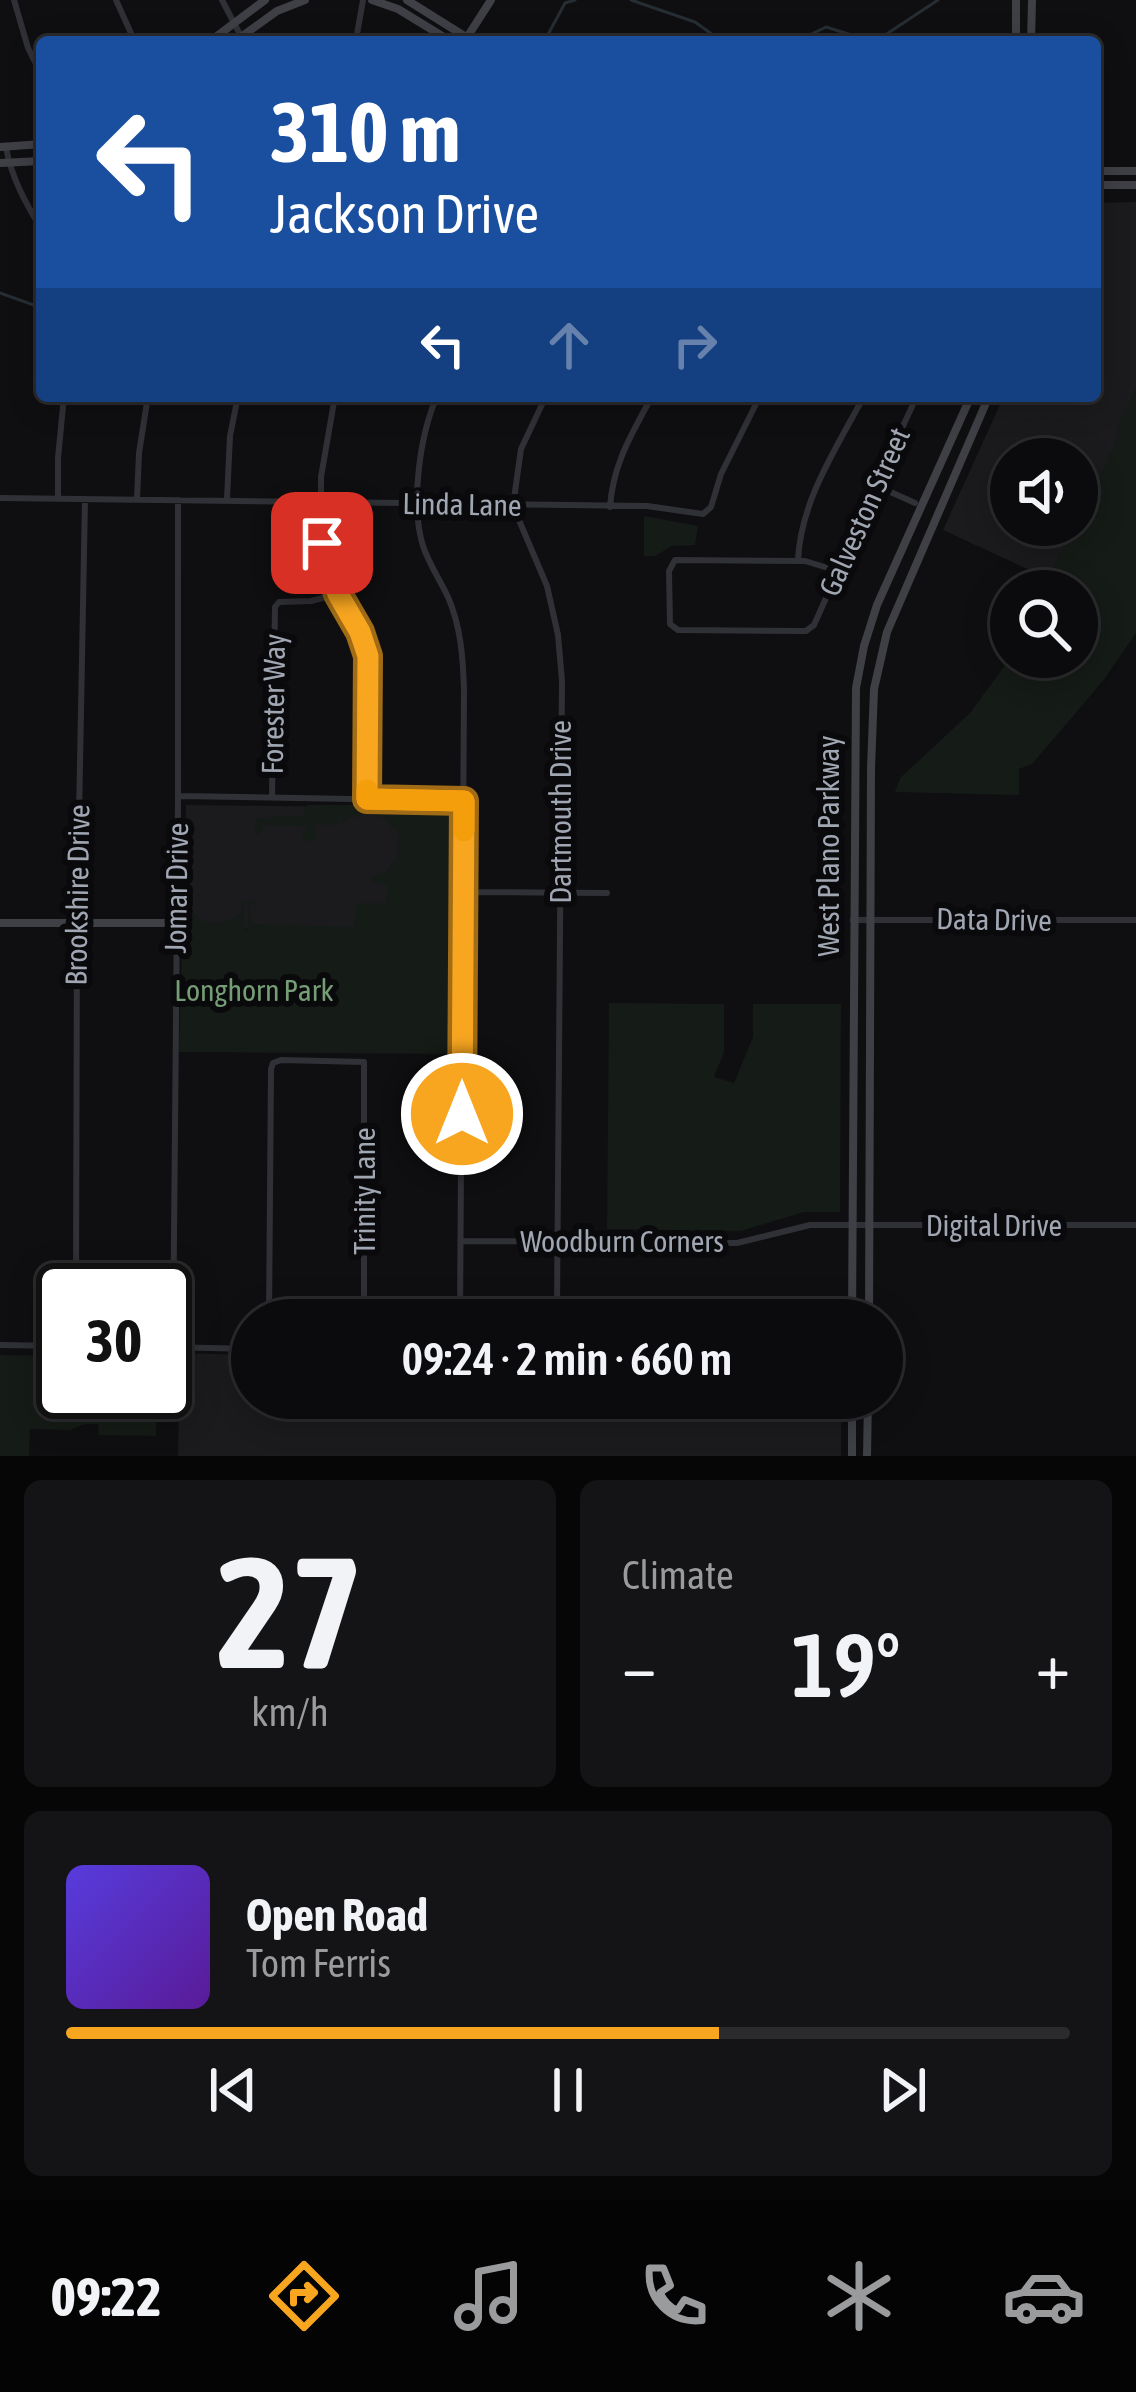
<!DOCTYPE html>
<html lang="en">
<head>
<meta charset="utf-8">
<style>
	:root { --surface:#0b0b0d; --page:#141416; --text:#f1f3f6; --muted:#9a9b9d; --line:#2b2b2e; --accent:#f8a620 }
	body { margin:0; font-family:"Asap Condensed",sans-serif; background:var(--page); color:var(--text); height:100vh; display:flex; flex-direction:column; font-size:45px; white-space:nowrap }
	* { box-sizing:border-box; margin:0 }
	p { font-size:39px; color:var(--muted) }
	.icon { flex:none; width:66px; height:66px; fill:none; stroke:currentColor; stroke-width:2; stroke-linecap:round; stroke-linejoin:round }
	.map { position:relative; height:1456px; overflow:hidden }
	.side { display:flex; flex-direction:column; gap:24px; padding:24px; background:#060607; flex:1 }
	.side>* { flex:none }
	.hud { position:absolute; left:36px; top:36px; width:1065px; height:366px; border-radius:12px; box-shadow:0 6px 30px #0003,0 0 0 3px var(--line); background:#1a4fa0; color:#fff; overflow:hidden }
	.buttons { position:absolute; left:990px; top:438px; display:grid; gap:24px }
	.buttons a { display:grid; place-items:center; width:108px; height:108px; border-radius:50%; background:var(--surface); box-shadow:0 6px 30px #0003,0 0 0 3px var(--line); font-size:60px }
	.speed { position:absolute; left:36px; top:1263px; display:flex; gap:24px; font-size:60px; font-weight:700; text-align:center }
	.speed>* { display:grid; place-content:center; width:156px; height:156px; border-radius:50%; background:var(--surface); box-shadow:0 6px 30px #0003,0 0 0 3px var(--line); line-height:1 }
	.speed .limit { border:6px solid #111; border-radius:18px; background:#fff; color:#111 }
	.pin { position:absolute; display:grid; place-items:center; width:102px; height:102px; color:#fff; margin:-51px; border-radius:24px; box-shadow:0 6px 18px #0006 }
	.me { position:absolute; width:132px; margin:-66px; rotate:0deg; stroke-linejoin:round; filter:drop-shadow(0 0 9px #0008) }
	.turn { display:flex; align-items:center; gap:42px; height:252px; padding:0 36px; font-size:54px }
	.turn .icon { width:156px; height:156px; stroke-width:2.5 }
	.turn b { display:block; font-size:84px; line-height:102px }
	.lanes { display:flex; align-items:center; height:114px; padding:0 36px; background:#0003; justify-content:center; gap:60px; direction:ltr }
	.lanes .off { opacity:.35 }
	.big { font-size:90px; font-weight:600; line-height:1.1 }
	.side .card { flex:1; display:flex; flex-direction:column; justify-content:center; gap:18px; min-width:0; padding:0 42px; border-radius:18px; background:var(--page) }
	.side .dial { align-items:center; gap:0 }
	.dial b { font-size:156px; line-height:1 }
	.song { display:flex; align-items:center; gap:36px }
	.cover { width:144px; height:144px; border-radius:18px; background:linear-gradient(135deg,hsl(250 70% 55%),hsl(270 70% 35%)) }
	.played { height:12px; border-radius:6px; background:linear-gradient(90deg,var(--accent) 65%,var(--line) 65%) }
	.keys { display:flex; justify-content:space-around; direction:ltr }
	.heat { display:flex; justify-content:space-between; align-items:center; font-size:66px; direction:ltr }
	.side .tiles { flex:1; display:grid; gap:24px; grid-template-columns:1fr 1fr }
	.card:last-child { grid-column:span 2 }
	.trip { position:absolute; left:231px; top:1299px; width:672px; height:120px; border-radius:60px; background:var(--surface); box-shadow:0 6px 30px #0003,0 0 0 3px var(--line); font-weight:600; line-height:120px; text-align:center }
	.menu { display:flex; height:192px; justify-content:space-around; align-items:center; background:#040405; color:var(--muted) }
	.menu .icon { width:84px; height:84px }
	.menu .active { color:var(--accent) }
	.menu b { font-size:54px; color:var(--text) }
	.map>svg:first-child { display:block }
	.built { fill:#1b1b1e; fill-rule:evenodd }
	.green { fill:#151b16 }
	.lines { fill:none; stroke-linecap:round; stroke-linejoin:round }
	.stream { stroke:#262e34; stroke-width:3 }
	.street { stroke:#303136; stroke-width:6 }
	.secondary { stroke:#3e4046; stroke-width:8 }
	.route-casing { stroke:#a16c15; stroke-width:30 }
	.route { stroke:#f8a620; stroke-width:21 }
	.slow { stroke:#f59e0b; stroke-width:21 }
	.labels { text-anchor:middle; stroke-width:12; stroke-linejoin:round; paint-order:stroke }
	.street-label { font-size:30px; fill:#a0a6b2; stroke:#0a0a0c }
	.park-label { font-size:30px; fill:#759e76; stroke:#0a0a0c }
</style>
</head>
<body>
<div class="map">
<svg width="1136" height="1456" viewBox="0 0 1136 1456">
	<rect width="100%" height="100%" fill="#0f0f11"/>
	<path class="built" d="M1136,202V389L1116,433L1120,435L1069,545H1065L1050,575L1038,574L943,530L1004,396H1095V203ZM1011,459H1077V525H1011Z
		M186,805L454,808L453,941L303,939L265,929L184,928Z
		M180,1353L252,1355V1398H841V1456H178Z"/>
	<path class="green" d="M1136,389V633L1103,681L1032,764L1019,769V795L895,792L900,778L970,713L1011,657H1077V591H1033L1038,574L1050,575L1065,544H1069L1119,436L1115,433Z
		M644,516L698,526L695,545L672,546L655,556H644Z
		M307,805H356L362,806L363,811L360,816L350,818L342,825V817L339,818V825H315L316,841H302V830L307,829L305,823V826L262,825L261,835H257L253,826L258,823L253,819C268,818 295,812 309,820L304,813Z
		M379,806L451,807L454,810L456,1054L179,1052L183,904L189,902C190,904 195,916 197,918C208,927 233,922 241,914V901H244V930L248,929V901H257V904L249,905L252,924L355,927L356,903H387L388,885L373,883L372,876L386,872L393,862L397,861L398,829L392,828L386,819L374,815L373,809Z
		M609,1003L724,1004V1052L714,1077L734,1083L753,1037V1004H841L840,1212H804L741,1231L607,1229Z
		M0,1355L63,1356V1392H157L156,1436L99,1435L98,1424H85L70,1430L30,1429L29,1456H0Z"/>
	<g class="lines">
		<path class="stream" d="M631,0L695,22L723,42
			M876,41L938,0
			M544,42L565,3L575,0
			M795,42L826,27L874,42
			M0,293L42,308"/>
		<path class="street" d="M14,0L28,48L42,76
			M116,0L135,42
			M222,0L244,42
			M356,40L363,0
			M6,147C11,177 26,204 42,230
			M335,396L321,477V527L331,575L338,594L360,632L368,656L367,799
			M437,396C420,435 410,504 423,546C429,564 440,580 448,597C461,627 463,658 464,690L460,1320
			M546,396L521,449L513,506L547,586L558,635L562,681L557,1307
			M875,485L915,503
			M0,498L647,506L703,514L711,507L721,474L760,396
			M58,498V458L64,396
			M137,499L139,453L148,396
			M227,499L230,436L238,396
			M610,507C613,463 632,434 652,396
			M798,560C801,500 836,449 864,396
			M838,571L805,561L675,560L669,571L670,624L678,630L806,631L814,625C848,549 881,472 917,396
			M179,796L464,801
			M272,797L275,607L279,602L311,601L338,594
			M464,892L607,893
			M853,920H1136
			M461,1241L737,1243L810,1225H1136
			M76,1290L77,923L85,499
			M269,1320L271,1069L273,1063L281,1060L364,1062V1320
			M0,1345L63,1346
			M165,1347L252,1349
			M173,1347L178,801V500"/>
		<path class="secondary" d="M372,0L398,9L452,42
			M407,0L474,42
			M1016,0V42
			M466,39L491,0
			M209,42L265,0
			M234,42L277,11L305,0
			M1031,42L1032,0
			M0,147L42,144
			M0,163L42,161
			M1095,171H1136
			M1095,185H1136
			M0,923H177
			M852,1320L856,688L864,646L877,605L971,396
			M869,1320L871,768L874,689L887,632L989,396
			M852,1456V1398
			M867,1456L868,1398"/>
	</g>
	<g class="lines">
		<g class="route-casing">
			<path id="route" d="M322,543L338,594L360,632L368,656L367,799L464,801L462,1114"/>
		</g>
		<use href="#route" class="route"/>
		<path class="slow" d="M367,790V799L464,801V831"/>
	</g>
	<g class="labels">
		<g class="street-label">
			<text transform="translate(462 505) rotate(1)" y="10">Linda Lane</text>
			<text transform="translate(865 512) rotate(-66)" y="10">Galveston Street</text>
			<text transform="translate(274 704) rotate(-89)" y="10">Forester Way</text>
			<text transform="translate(561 812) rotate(-90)" y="10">Dartmouth Drive</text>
			<text transform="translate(829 846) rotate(-90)" y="10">West Plano Parkway</text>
			<text transform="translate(177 888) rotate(-89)" y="10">Jomar Drive</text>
			<text transform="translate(78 895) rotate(-89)" y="10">Brookshire Drive</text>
			<text transform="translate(994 920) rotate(1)" y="10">Data Drive</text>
			<text transform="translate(365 1191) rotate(-90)" y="10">Trinity Lane</text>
			<text x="994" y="1236">Digital Drive</text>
			<text x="622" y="1252">Woodburn Corners</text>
		</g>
		<g class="park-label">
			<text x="254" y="1001">Longhorn Park</text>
		</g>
	</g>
</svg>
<div class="buttons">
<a><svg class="icon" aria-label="sound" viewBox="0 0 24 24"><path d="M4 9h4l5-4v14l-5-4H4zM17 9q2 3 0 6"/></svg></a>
<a><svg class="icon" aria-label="search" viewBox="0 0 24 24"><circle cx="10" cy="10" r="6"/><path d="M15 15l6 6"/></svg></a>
</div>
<div class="speed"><div class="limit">30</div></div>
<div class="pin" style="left:322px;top:543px;background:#d93025"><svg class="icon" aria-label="arrive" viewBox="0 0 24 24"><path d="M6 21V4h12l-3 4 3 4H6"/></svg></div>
<svg class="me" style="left:462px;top:1114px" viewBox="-20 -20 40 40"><circle r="17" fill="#f8a620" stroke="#fff" stroke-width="3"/><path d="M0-11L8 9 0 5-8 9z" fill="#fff"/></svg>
<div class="trip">09:24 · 2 min · 660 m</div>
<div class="hud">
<div class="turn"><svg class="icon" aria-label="left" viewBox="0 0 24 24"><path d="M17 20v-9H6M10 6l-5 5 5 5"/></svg><div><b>310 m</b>Jackson Drive</div></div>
<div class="lanes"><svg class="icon" aria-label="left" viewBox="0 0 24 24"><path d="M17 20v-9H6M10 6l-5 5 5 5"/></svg><svg class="icon off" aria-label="ahead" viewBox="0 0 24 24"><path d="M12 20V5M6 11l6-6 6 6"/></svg><svg class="icon off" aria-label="right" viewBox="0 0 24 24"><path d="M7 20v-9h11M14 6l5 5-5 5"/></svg></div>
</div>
</div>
<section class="side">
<div class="tiles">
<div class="card dial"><b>27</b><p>km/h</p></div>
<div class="card"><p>Climate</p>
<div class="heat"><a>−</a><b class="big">19°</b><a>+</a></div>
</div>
<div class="card">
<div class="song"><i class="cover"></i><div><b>Open Road</b><p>Tom Ferris</p></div></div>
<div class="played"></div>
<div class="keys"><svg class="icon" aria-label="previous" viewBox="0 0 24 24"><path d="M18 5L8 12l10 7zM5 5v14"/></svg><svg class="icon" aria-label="pause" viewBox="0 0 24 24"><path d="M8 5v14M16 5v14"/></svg><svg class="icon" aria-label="next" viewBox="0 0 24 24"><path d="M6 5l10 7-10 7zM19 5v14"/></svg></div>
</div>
</div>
</section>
<nav class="menu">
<b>09:22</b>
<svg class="icon active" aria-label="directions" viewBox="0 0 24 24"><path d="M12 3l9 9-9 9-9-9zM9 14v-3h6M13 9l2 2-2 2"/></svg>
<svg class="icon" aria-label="music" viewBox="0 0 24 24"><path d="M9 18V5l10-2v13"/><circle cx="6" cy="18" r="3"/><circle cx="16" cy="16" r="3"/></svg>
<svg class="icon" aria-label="phone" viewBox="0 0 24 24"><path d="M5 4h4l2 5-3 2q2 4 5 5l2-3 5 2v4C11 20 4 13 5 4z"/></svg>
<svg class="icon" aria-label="climate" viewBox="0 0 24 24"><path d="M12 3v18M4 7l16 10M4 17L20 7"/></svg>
<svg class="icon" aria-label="car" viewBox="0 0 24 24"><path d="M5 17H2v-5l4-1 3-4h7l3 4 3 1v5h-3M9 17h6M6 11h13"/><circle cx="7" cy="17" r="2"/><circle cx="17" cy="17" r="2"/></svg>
</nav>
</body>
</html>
